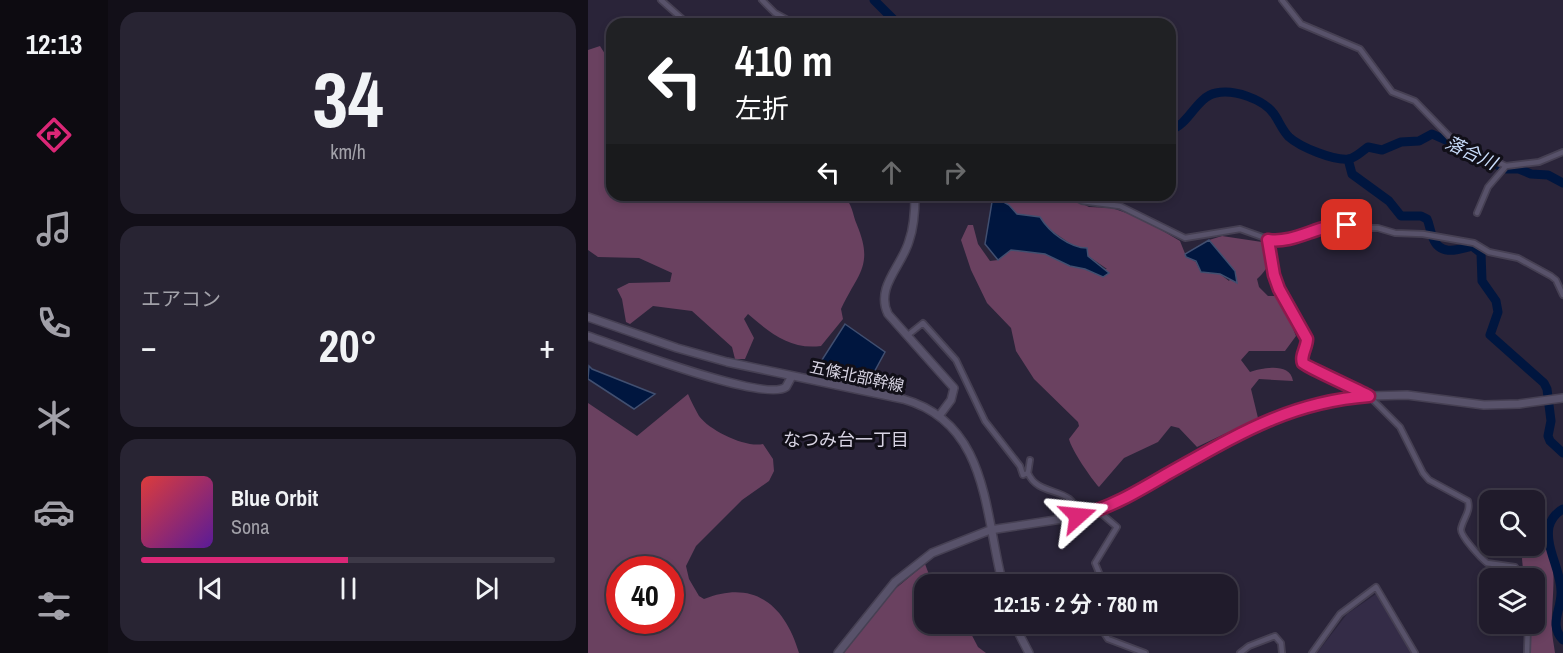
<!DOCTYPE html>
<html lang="ja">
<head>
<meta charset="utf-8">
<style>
	:root { --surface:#201b2b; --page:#282433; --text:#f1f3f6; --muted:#a2a1a9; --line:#3d3947; --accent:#db2777 }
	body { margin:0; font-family:"Archivo Narrow","Noto Sans JP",sans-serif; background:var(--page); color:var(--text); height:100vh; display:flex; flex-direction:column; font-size:22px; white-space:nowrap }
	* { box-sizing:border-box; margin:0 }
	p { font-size:20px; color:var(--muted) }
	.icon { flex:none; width:33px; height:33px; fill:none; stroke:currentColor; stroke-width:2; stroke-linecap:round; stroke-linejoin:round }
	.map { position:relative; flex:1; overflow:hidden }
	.panel { display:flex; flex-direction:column; gap:12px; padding:12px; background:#120f18; width:480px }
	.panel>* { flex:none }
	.top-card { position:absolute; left:18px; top:18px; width:570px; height:183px; border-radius:18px; box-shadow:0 3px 9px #0003,0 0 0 2px var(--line); background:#202124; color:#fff; overflow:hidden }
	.fabs { position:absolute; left:891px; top:490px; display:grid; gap:12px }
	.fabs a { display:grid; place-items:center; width:66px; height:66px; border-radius:12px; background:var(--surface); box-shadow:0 3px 9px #0003,0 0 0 2px var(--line); font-size:30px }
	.speed { position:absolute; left:18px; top:556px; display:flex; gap:12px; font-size:30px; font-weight:700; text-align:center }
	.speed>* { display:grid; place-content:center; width:78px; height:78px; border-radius:50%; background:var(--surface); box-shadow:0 3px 9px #0003,0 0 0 2px var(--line); line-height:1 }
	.speed .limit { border:9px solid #d22; background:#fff; color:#111 }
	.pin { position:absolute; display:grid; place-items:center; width:51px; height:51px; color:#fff; margin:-26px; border-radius:12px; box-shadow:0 3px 9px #0006 }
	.me { position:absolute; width:66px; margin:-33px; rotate:72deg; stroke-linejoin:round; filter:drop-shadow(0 0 4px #0008) }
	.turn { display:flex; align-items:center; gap:21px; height:126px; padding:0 30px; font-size:27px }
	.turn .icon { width:78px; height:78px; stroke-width:2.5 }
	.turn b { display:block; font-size:42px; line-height:51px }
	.lanes { display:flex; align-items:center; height:57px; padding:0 30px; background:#0003; justify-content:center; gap:30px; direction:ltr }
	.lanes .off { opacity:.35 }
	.big { font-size:45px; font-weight:700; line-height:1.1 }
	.panel .card { flex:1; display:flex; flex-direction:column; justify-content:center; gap:9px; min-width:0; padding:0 21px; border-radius:18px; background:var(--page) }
	.panel .dial { align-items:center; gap:0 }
	.dial b { font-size:78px; line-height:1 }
	.song { display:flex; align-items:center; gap:18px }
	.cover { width:72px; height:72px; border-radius:9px; background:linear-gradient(135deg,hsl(0 70% 55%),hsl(270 70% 35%)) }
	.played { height:6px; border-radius:3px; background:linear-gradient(90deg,var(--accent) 50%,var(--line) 50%) }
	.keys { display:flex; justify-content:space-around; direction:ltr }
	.heat { display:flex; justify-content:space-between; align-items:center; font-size:33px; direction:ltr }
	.trip { position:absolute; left:326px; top:574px; width:324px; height:60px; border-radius:18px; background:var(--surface); box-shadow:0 3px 9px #0003,0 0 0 2px var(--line); font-weight:700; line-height:60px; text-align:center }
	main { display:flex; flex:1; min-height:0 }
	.tabs { display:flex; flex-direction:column; width:108px; justify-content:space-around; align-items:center; background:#0d0b11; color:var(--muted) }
	.tabs .icon { width:42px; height:42px }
	.tabs .active { color:var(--accent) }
	.tabs b { font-size:27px; color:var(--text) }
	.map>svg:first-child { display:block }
	.built { fill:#342c47 }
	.green { fill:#6a4160; fill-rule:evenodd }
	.water { fill:#00163f; stroke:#414f70; stroke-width:1.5 }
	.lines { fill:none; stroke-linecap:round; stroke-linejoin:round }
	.river { stroke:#00163f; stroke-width:9 }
	.street-casing { stroke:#464053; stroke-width:8 }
	.secondary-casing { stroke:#464053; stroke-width:10 }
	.street { stroke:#58526a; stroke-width:4.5 }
	.secondary { stroke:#58526a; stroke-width:7 }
	.route-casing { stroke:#8e194d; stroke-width:15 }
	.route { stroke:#db2777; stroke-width:10 }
	.labels { text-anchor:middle; stroke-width:6; stroke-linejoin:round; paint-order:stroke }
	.street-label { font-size:16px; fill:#d8d4e3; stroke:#110f18 }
	.water-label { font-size:18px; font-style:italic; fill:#cbdffd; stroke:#110f18 }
	.neighbourhood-label { font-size:18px; fill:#d8d4e3; stroke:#110f18 }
</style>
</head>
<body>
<main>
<nav class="tabs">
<b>12:13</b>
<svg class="icon active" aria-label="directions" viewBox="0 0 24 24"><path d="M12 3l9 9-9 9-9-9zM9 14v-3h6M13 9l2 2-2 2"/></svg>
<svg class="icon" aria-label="music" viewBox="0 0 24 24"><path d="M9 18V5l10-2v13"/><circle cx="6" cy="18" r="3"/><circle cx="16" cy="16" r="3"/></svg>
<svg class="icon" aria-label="phone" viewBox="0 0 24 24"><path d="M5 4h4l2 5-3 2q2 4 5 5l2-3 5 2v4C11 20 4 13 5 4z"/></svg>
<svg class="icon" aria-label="climate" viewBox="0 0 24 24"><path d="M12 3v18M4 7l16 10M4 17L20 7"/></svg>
<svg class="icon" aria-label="car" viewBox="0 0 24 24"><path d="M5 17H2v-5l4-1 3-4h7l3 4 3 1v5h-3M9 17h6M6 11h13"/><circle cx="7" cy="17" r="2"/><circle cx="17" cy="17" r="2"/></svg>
<svg class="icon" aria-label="filters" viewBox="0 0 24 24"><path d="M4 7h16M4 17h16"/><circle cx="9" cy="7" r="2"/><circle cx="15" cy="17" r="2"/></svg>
</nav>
<section class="panel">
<div class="card dial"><b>34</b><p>km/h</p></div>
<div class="card"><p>エアコン</p>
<div class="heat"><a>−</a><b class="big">20°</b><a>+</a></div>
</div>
<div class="card">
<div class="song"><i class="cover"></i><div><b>Blue Orbit</b><p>Sona</p></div></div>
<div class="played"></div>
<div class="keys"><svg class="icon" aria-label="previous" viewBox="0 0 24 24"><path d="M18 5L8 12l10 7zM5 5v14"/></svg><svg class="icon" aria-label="pause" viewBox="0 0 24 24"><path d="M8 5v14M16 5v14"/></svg><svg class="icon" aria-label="next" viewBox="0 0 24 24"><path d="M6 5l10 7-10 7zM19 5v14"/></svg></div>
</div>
</section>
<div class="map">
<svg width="975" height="653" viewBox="0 0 975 653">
	<rect width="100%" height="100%" fill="#2a2439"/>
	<path class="built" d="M788,594L823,653H729L759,614Z"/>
	<path class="green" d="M12,46L24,65V195H255C265,205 264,213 269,225C286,266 270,273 253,309L255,319L233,346C202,350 182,333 160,314L156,319L166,338L157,359H147L144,347L104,311L65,306L42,324L38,322L34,299L29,289L41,283L82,282L84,273L51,258L10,257L0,250V50Z
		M476,195L501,207L524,208L553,218L592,241L598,256L608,262L613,272L632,274L641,281L647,271L621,240L634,236L674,242C685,256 682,268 669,279L671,287L680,296H692L708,336L697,351H661L653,360L662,372C675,368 702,362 705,381L671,379L663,389L670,418L609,447L591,428L583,426L570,442L536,458L511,487C504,480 483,449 481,439L491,426L490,422L446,379L428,351L423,328L399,303L383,270L373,240L380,225H385L390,244L402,261L410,260L423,250L457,254L482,266L519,269L458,227L452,217L429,214L421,205L405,196Z
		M100,394C103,401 107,409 111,416C122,431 158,448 175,444L185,459L186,471L181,481L154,500L108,546L98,566L101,579L111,596L116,599C166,579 197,605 211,653H0V403L49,436ZM32,570H82V621H32Z
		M949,530C975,545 962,603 964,629C964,637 966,645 967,653H938V624H946V579H936L934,559L936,546H946L947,531Z
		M337,564L345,585H336V624H378L390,647L398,653H256L301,594Z"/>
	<path class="water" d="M405,196L421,205L429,214L452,217C461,232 482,248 499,248L500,256L521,273L515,277L497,269L482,266L457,254L423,250L410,260L397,244Z
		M621,240L647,271L649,283L632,274L613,272L608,261L598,257L597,254Z
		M257,324L297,352L284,376L232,363Z
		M1,366L4,369L67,394L46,409L0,379Z"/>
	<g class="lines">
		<path class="river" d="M286,0L305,19L313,24
			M582,130C601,125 608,97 628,93C646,89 675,99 686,114C691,121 694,130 701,137C712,147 746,161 761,159C769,157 774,151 780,147L794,150L813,142L831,141L844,134L862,142L887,160L900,161L918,169H931L943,174L960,175L975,183
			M760,159L764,174L801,201L813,216H833L839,219C842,225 842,232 845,238C852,256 869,250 884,246L893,253L894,281L908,301L910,312L902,335L956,383L959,389L963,421L960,436L962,441L975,453
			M975,509C968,513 963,519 961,527C957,547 973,571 973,591C974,610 960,624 975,640"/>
		<g class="street-casing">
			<path id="street" d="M73,0L100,24
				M174,0L187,13L207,24
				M694,0L713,24L772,49L804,92L827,101L861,136L885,155L899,157L918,166L951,162L975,152
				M482,195L494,201L532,206L597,238L652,229L680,239L695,242L718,233L754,225L771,228H790L807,233L835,234L886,243L901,252L930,258L963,276L968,280L975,295
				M889,213L900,187L918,166
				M680,239L686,275L691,289L719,339L714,357L719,367L748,378L781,396L812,427L835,473L841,480L880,501C883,512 875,518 873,529C872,536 893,558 899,563L927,567L934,579
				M320,335L335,323L368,360L397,421L432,466L435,475L440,473
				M442,460L440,473C451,499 486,484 490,516
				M509,510L529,527L507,563L516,585
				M510,624L520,639L557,653
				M652,653L661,646L687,636L693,643L694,653
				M724,653L752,614L788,587L827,653
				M939,653L940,624"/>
		</g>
		<g class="secondary-casing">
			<path id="secondary" d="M327,195C327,210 326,227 321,241C314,266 287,287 300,314L366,388L363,400L351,416
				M0,317L89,348L139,362L315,399C401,423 396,513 415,585
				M0,336C30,346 177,403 198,387L204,376
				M426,624L441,653
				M250,653L307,582L344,553L402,530L487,517L522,506L664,427L696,413L727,404L781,396L819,395L896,405L931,404L975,398"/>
		</g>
		<use href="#street" class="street"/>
		<use href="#secondary" class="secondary"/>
	</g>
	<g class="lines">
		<g class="route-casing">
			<path id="route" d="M490,516C523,508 552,490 581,473C649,435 701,402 781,396C772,391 717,366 715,363C712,356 719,347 719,339L691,289L686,275L680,240C708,244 731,223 759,225"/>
		</g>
		<use href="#route" class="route"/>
	</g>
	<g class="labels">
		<g class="street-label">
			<text transform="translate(269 376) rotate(12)" y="6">五條北部幹線</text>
		</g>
		<g class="water-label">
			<text transform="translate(883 153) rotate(25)" y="6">落合川</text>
		</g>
		<g class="neighbourhood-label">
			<text x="258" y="446">なつみ台一丁目</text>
		</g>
	</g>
</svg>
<div class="fabs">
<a><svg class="icon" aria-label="search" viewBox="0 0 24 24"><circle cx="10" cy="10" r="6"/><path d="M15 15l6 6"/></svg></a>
<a><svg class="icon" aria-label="layers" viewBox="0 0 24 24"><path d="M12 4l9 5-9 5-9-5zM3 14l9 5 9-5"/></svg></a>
</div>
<div class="speed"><div class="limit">40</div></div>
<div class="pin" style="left:759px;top:225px;background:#d93025"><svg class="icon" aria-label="arrive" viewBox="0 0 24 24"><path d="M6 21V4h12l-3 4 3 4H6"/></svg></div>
<svg class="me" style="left:490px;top:516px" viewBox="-20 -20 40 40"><path d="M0-17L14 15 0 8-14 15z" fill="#db2777" stroke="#fff" stroke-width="4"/></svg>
<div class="trip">12:15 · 2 分 · 780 m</div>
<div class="top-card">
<div class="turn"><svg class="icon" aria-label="left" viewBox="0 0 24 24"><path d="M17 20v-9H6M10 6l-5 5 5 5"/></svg><div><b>410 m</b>左折</div></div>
<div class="lanes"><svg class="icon" aria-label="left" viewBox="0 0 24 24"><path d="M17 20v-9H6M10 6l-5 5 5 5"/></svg><svg class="icon off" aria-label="ahead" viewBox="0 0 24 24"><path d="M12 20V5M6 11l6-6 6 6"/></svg><svg class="icon off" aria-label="right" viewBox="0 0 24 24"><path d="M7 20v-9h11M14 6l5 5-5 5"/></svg></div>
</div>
</div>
</main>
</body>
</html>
